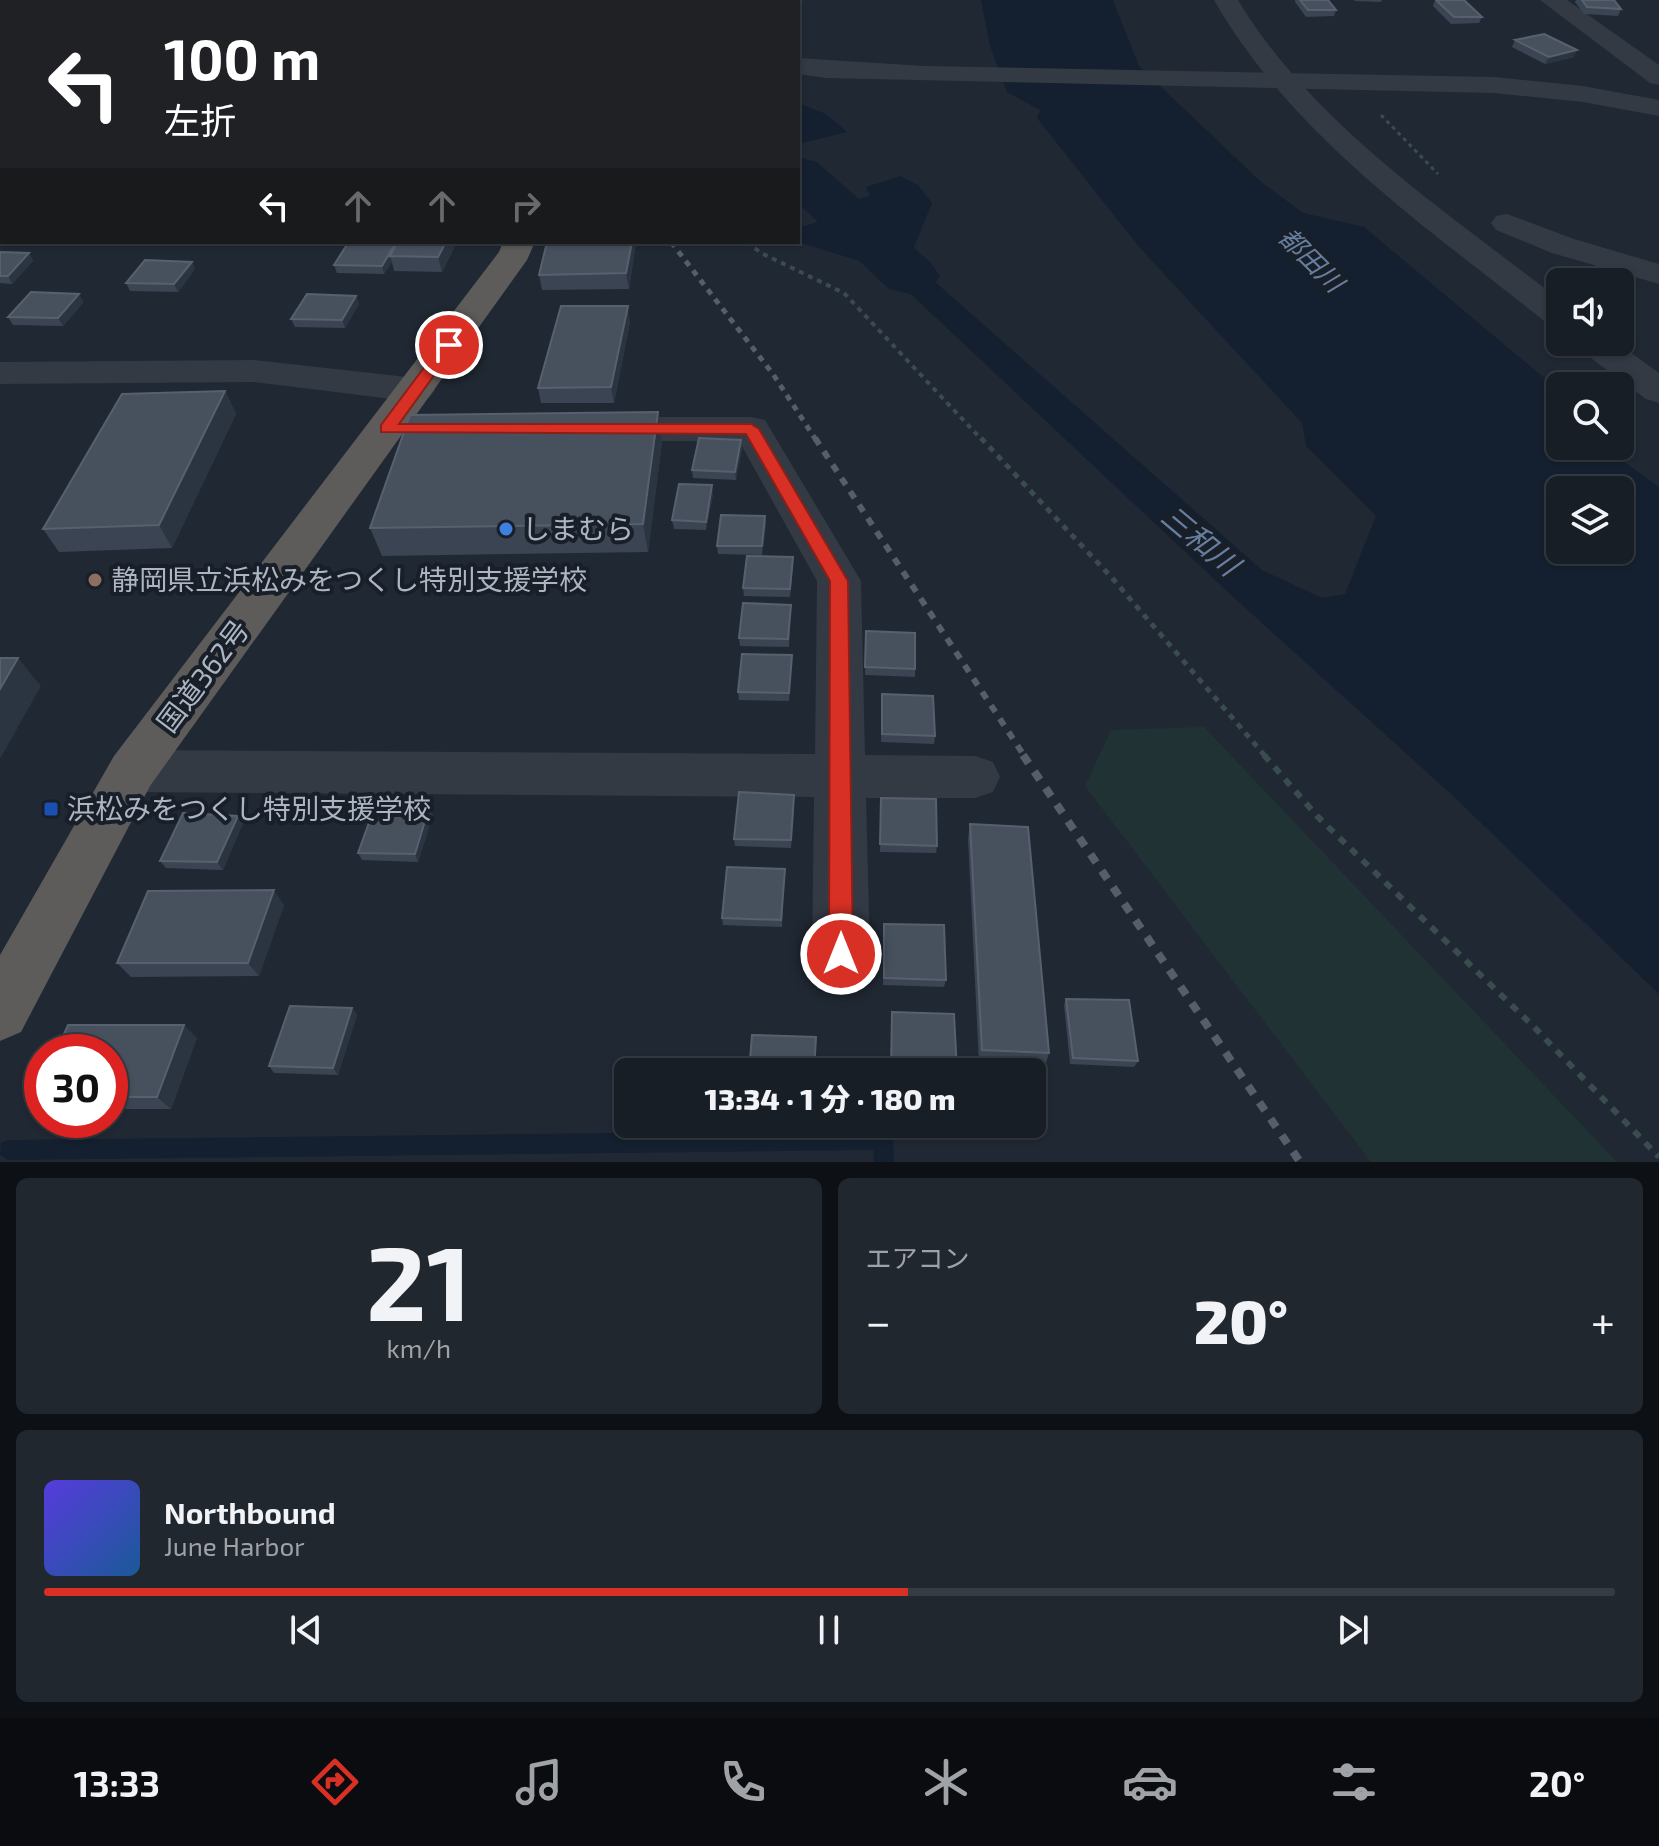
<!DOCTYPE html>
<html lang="ja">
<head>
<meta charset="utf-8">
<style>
	:root { --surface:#181e26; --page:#21272e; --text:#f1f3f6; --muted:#9fa2a7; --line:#363c43; --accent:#d93025 }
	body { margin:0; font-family:"Exo 2","Noto Sans JP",sans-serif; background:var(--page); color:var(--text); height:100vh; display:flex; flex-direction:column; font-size:30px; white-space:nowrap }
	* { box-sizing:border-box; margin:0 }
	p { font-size:26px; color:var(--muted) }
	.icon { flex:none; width:44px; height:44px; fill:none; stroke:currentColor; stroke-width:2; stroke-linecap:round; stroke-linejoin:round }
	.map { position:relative; height:1162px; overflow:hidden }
	.sheet { display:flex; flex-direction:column; gap:16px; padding:16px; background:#0d1015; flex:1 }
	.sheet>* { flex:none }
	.top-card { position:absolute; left:0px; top:0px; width:800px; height:244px; box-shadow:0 2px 6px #0004,0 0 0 2px var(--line); background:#202124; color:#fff; overflow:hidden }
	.buttons { position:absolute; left:1546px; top:268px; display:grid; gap:16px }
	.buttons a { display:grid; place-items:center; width:88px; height:88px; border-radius:12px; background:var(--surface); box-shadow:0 2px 6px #0004,0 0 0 2px var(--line); font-size:40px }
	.speed { position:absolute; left:24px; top:1034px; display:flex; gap:16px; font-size:40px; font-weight:700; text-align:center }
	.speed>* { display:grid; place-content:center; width:104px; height:104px; border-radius:50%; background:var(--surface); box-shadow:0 2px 6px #0004,0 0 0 2px var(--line); line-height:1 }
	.speed .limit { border:12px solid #d22; background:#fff; color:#111 }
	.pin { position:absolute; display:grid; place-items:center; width:68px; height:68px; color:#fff; margin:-34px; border:4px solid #fff; border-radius:50%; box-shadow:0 2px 8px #0007 }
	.me { position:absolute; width:88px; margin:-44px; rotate:0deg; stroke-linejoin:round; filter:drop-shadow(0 0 6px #0008) }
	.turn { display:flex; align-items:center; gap:28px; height:168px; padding:0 32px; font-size:36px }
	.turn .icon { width:104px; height:104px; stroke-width:2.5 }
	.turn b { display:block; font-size:56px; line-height:68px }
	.lanes { display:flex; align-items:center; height:76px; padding:0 32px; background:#0003; justify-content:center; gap:40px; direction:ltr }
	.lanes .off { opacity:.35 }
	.big { font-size:60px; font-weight:800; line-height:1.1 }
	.sheet .widget { flex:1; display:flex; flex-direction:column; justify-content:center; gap:12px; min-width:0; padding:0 28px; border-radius:12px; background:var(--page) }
	.sheet .dial { align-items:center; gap:0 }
	.dial b { font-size:104px; line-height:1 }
	.song { display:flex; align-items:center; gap:24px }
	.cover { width:96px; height:96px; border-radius:12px; background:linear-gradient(135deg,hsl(250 70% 55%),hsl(210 70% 35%)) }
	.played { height:8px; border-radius:4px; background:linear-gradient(90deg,var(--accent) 55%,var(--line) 55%) }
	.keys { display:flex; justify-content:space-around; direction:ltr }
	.heat { display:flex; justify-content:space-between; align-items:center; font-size:44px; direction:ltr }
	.sheet .tiles { flex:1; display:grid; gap:16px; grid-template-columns:1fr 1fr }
	.widget:last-child { grid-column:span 2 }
	.trip { position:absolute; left:614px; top:1058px; width:432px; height:80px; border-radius:12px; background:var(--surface); box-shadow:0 2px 6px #0004,0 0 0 2px var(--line); font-weight:800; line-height:80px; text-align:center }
	.menu { display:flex; height:128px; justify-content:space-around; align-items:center; background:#0a0c0f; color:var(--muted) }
	.menu .icon { width:56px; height:56px }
	.menu .selected { color:var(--accent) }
	.menu b { font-size:36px; color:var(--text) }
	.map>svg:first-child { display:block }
	.green { fill:#213234 }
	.water { fill:#14202f; fill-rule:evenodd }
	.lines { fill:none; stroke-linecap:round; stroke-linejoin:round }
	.stream { fill:#14202f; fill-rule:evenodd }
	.river { fill:#14202f; fill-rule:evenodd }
	.path-far3 { stroke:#3a4c4d; stroke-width:3; stroke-dasharray:4 4; stroke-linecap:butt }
	.path-far2 { stroke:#3a4c4d; stroke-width:4; stroke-dasharray:5 5; stroke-linecap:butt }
	.path-far1 { stroke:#3a4c4d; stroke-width:5; stroke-dasharray:6 6; stroke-linecap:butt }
	.path { stroke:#3a4c4d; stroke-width:6; stroke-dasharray:8 8; stroke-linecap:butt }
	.service { fill:#333a44; fill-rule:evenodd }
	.minor { fill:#333a44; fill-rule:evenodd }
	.tertiary { fill:#333a44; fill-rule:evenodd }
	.trunk { fill:#5d5c5a; fill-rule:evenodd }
	.rail-far3 { stroke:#555e6b; stroke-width:4; stroke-dasharray:5 5; stroke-linecap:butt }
	.rail-far2 { stroke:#555e6b; stroke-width:5; stroke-dasharray:6 6; stroke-linecap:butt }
	.rail-far1 { stroke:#555e6b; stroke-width:6; stroke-dasharray:8 8; stroke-linecap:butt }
	.rail { stroke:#555e6b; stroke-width:8; stroke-dasharray:10 10; stroke-linecap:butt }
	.wall { fill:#3b4452 }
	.shaded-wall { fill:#2b3441 }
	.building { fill:#47515e; stroke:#57606e; stroke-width:2 }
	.route { fill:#d93025; stroke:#8d1f18; stroke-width:2 }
	.shop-dot { fill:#3f7fe0; stroke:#181f28; stroke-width:3 }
	.education-dot { fill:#8d6e63; stroke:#181f28; stroke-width:3 }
	.transit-dot { fill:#1a4fb4; stroke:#181f28; stroke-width:3 }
	.labels { text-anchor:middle; stroke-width:8; stroke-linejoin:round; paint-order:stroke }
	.far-water-label { font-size:26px; font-style:italic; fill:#677f9f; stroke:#181f28 }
	.poi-label { font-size:28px; fill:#acb5c1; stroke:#181f28; text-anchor:start }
	.street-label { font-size:28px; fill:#acb5c1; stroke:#181f28 }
	.water-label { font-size:30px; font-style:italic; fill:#677f9f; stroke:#181f28 }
</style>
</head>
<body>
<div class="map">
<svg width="1659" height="1162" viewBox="0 0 1659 1162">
	<rect width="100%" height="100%" fill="#202833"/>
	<path class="green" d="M1204,727L1617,1162H1371L1085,786L1111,730Z"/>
	<path class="water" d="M981,0H1113L1139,66L1260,181L1303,213L1364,227L1549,382L1560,396V446H1602L1659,487V994L1452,795L1230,594L883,268L798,242V228L820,221L808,208L841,198L849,202L870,196L866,187L900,176L918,185L932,203L909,259L1262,570L1322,598L1345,594L1376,516L1306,446L1302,423L1140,248L1037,118L1040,110L1007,92L990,46ZM1560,490H1620V550H1560Z
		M798,103L826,114L847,132L798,144Z"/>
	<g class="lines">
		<path class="stream" d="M883,1130L890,1133L893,1140L894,1162H874L873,1150L8,1160L0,1155L1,1143L8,1140Z"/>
		<path class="river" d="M571,0H615L617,2H573Z
			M798,157L817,162L931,263L940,276L931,289L910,294L889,289L798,203Z"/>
		<path class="path-far3" d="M1381,115L1438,174"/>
		<path class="path-far2" d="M747,242L761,253L844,293L982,440"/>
		<path class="path-far1" d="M981,438L1113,579L1266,757"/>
		<path class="path" d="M1264,755L1317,816L1531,1024L1659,1157"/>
		<path class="service" d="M0,62H2V70H0Z"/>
		<path class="minor" d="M656,0H688L655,2Z
			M1214,0H1238C1313,125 1447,212 1560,300V327L1548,324C1428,228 1292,136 1214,0Z
			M1540,0H1567L1659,65V85L1650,83Z
			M0,35H2V51H0Z
			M2,162V180L0,181V163Z
			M1507,214L1574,239L1659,264V284L1552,253L1496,230L1491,223L1496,216Z
			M1575,342H1616L1659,373V403L1646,399L1580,350Z
			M254,360L416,378L429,382L435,390L429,398L416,402L254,382L0,384V362Z
			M601,417H751L765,420L861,581L865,755L975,756L993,762L1000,777L993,792L975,798H866L870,954L861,973L841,981L821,973L812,954L814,797L132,792L114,786L107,771L114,756L132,750L815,754L817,581L739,441H601L587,438L582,429L587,420Z"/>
		<path class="tertiary" d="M639,0H665L666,2H641Z
			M798,58L924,66L1494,77L1583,86L1659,100V116L1583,102L1494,93L826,78L798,74Z"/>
		<path class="trunk" d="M140,0H173L174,2H142Z
			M503,242H535L527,260L150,786L21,1032L0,1041V955L114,756L499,252Z"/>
		<path class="rail-far3" d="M349,0L353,2"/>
		<path class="rail-far2" d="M671,242L773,374L816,440"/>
		<path class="rail-far1" d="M815,438L1025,757"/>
		<path class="rail" d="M1023,755L1300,1162"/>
	</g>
	<path class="wall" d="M220,0H310L307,2H221Z
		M1295,0H1328L1336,10L1334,16L1306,17L1295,2Z
		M1354,0H1382L1381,2L1355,1Z
		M1435,0H1464L1482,17L1479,23L1451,24L1433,6Z
		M1576,0H1614L1621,9L1618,16L1584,14L1575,2Z
		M1515,40L1574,57L1545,64L1512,47Z
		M363,242H457L442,272L394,271L392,262L384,274L337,273L334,265L364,243Z
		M547,242H636L629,289L542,290L539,275Z
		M0,252L29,253L33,261L12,284L0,283Z
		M192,262L195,269L178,292L130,291L126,283Z
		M356,296L359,304L345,328L295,327L291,319Z
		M84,302L63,326L13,325L8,317Z
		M630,322L614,403H541L538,388Z
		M225,391L236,414L172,548L59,552L43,529Z
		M741,440L742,448L736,480L693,478L692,470Z
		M662,441L648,552L382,556L370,528Z
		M713,494L706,530L674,529L672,520Z
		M765,516L766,525L762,555L718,554L717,546Z
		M793,565L790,597L744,596L743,588Z
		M791,605L789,647L740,646L739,638Z
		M866,631L915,669V677L865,675Z
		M792,655L789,701L739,700L738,692Z
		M882,694L935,736L934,744L881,742Z
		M881,798L937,846L936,853L880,852Z
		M794,802L791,848L735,846L734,839Z
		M433,815L418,862L362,860L358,853Z
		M243,823L223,870L166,868L160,861Z
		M970,824L1049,1053L1045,1066L979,1063L968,839Z
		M785,869L782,927L723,925L722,918Z
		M284,905L259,976L131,977L117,963Z
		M884,931L946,980L944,987L883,985Z
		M1066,999L1138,1061L1134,1067L1070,1064L1064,1005Z
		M352,1008L357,1015L338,1075L274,1073L269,1066Z
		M197,1038L171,1109H110V1052Z"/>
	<path class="shaded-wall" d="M106,0H123V2H103Z
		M288,0H310L307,2H289Z
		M1577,50L1574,57L1545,64L1549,57Z
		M2,222V235L0,237V225Z
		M446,242H457L442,272L438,257Z
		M632,242H636L629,289L626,273Z
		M395,244L397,252L390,256L392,262L384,274L382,266Z
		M29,253L33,261L12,284L8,276Z
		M192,262L195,269L178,292L174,284Z
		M79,294L84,302L63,326L58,318Z
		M356,296L359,304L345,328L342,320Z
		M628,306L630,322L614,403L611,387Z
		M225,391L236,414L172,548L159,525Z
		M658,412L662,441L648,552L643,524Z
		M741,440L742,448L736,480L735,472Z
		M712,485L713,494L706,530V522Z
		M765,516L766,525L762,555V546Z
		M18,658L41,686L0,759V689Z
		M429,808L433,815L418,862L415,854Z
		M238,816L243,823L223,870L217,862Z
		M274,890L284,905L259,976L248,963Z
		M352,1008L357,1015L338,1075L333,1068Z
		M184,1025L197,1038L171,1109L157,1097Z"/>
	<path class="building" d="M67,0H106L103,2H63Z
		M1300,0H1328L1336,10H1308Z
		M1436,0H1464L1482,17H1454Z
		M1582,0H1614L1621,9L1587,7Z
		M1544,34L1577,50L1549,57L1515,40Z
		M0,211H2V222L0,225Z
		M398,242H446L438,257L390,256Z
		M547,242H632L626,273L539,275Z
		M348,243L395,244L382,266L334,265Z
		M0,252L29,253L8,276H0Z
		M145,260L192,262L174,284L126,283Z
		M31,292L79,294L58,318L8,317Z
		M307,294L356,296L342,320L291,319Z
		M561,306H628L611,387L538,388Z
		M225,391L159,525L43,529L122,394Z
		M658,412L643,524L370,528L410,415Z
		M699,438L741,440L735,472L692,470Z
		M679,484L712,485L706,522L672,520Z
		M721,515L765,516L762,546H717Z
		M747,556L793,557L790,589L743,588Z
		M743,603L791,605L788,639L739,638Z
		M866,631L915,633V669L865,667Z
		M742,654L792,655L789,693L738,692Z
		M0,658H18L0,689Z
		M882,694L933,696L935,736L882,734Z
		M739,792L794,795L791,840L734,839Z
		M881,798L936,799L937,846L880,844Z
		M375,806L429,808L415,854L358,853Z
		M183,813L238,816L217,862L160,861Z
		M970,824L1028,827L1049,1053L982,1050Z
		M727,867L785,869L781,920L722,918Z
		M274,890L248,963H117L148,891Z
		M884,924L944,925L946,980L884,978Z
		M1066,999L1129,1000L1138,1061L1073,1058Z
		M290,1006L352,1008L333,1068L269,1066Z
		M892,1012L954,1014L957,1072H891Z
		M68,1025H184L157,1097H110V1052H56Z
		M752,1035L816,1037L814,1072H749Z
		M42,1083V1098H35Z"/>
	<path class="route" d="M449,340L456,345L399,424H751L759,429L848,581L853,954L849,962L841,966L832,962L829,954L830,581L746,434L381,432V425L444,341Z"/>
	<circle class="shop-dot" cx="506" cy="529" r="8"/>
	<circle class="education-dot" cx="95" cy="580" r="8"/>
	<rect class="transit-dot" x="43" y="801" width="16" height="16" rx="4"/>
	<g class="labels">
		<g class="far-water-label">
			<text transform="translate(1311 260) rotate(45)" y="9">都田川</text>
		</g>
		<g class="poi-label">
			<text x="522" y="539">しまむら</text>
			<text x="111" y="590">静岡県立浜松みをつくし特別支援学校</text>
			<text x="67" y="819">浜松みをつくし特別支援学校</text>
		</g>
		<g class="street-label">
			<text transform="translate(203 676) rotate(-53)" y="10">国道362号</text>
		</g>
		<g class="water-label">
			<text transform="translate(1200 541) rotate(40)" y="10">三和川</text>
		</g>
	</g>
</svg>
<div class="buttons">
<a><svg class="icon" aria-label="sound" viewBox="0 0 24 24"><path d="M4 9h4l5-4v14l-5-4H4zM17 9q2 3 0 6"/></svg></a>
<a><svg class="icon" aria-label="search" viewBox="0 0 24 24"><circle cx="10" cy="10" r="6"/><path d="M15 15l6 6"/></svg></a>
<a><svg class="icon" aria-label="layers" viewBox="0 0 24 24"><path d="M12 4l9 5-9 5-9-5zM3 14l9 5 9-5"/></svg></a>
</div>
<div class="speed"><div class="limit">30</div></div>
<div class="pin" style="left:449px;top:345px;background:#d93025"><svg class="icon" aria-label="arrive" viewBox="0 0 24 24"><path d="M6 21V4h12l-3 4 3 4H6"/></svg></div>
<svg class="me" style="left:841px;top:954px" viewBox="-20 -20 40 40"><circle r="17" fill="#d93025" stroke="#fff" stroke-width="3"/><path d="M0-11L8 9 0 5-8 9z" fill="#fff"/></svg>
<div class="trip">13:34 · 1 分 · 180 m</div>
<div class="top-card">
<div class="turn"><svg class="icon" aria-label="left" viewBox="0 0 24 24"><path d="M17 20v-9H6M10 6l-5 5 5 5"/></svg><div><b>100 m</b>左折</div></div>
<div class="lanes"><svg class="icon" aria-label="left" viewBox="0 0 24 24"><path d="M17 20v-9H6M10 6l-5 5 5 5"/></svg><svg class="icon off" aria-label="ahead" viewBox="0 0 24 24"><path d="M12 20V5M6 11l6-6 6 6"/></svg><svg class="icon off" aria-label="ahead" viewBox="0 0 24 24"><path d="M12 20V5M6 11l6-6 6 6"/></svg><svg class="icon off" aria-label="right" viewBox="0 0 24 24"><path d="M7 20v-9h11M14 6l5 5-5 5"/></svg></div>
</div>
</div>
<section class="sheet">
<div class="tiles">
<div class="widget dial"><b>21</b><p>km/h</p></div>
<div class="widget"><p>エアコン</p>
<div class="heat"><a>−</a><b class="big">20°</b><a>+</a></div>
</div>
<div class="widget">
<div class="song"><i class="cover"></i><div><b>Northbound</b><p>June Harbor</p></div></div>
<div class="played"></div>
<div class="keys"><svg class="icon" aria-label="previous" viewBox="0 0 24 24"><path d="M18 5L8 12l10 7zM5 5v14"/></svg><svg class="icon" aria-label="pause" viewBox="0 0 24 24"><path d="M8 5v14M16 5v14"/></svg><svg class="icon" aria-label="next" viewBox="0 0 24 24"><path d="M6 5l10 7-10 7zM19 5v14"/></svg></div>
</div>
</div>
</section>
<nav class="menu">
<b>13:33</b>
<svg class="icon selected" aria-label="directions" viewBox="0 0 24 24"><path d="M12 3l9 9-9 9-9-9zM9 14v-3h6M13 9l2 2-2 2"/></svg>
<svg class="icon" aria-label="music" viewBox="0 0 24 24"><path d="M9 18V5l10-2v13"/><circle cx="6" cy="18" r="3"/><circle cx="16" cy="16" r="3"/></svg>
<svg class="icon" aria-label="phone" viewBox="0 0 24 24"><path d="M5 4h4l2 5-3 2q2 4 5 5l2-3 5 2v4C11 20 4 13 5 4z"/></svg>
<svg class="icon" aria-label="climate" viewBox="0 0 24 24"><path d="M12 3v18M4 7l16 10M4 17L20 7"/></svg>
<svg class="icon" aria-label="car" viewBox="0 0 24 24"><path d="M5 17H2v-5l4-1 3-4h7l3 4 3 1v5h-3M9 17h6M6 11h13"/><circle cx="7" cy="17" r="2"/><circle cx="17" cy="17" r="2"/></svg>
<svg class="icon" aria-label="filters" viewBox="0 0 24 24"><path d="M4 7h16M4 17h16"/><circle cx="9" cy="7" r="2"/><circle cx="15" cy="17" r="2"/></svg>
<b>20°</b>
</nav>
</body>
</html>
